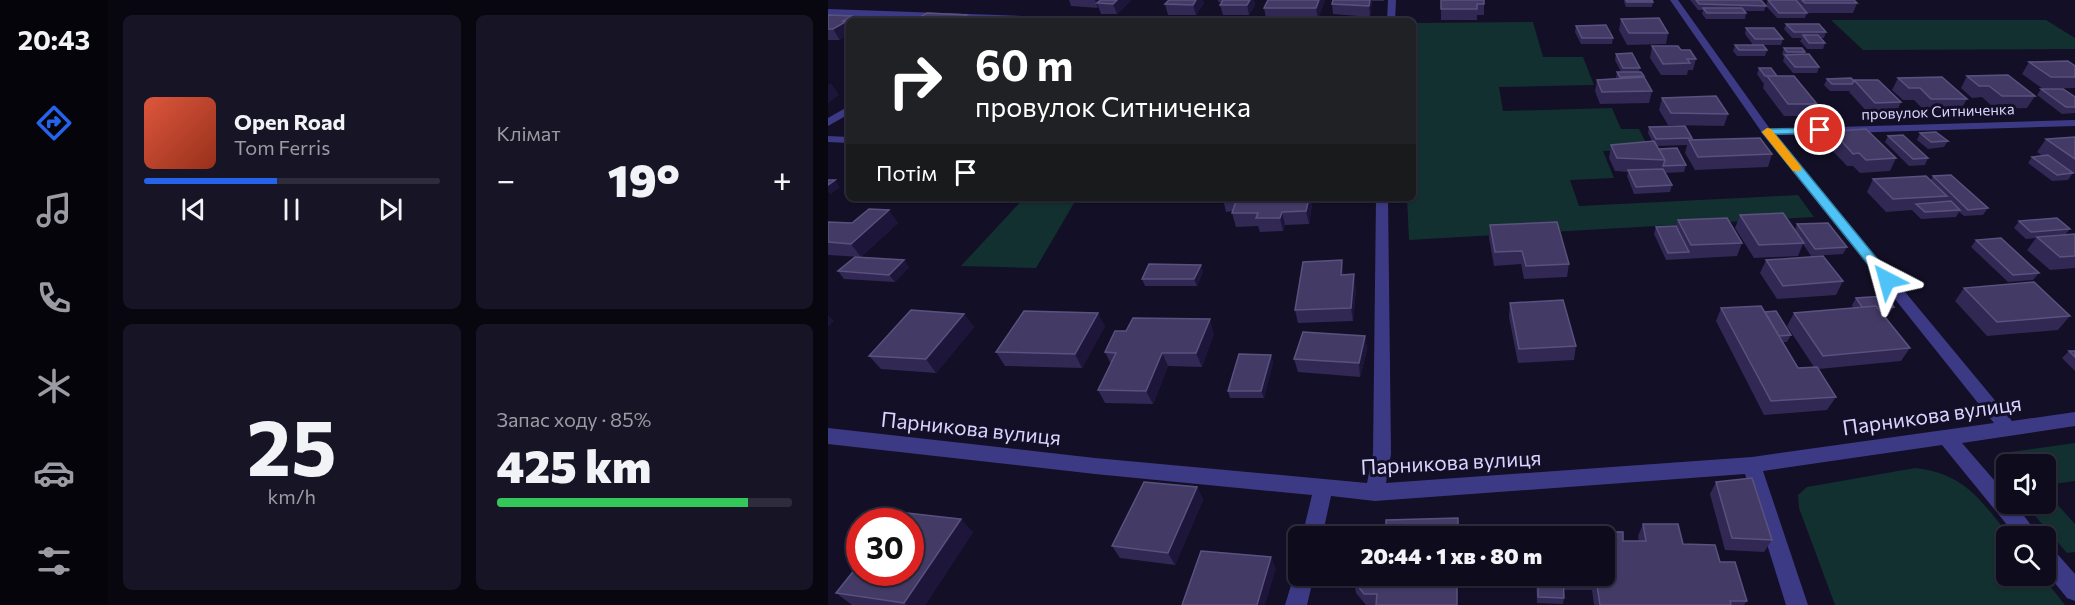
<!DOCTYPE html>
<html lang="uk">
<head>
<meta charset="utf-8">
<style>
	:root { --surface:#0e0b1c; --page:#171425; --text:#f1f3f6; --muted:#9b9ba3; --line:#2e2b3b; --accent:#2563eb }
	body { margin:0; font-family:Commissioner,sans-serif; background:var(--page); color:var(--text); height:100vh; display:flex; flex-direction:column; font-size:22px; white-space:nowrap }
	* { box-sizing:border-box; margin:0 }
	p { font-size:20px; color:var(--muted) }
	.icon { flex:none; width:33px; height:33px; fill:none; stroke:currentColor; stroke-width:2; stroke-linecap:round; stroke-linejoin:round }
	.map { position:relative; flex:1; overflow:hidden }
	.details { display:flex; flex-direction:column; gap:15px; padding:15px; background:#08060f; width:720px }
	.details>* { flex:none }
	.top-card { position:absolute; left:18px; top:18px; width:570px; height:183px; border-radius:9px; box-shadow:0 2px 4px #0004,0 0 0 2px var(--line); background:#202124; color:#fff; overflow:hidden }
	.tools { position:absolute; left:1168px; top:454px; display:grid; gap:12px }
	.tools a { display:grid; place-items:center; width:60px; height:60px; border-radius:9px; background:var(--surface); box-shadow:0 2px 4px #0004,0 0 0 2px var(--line); font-size:30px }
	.speed { position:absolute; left:18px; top:508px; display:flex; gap:12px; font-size:30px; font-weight:700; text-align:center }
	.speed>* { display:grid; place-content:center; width:78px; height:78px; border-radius:50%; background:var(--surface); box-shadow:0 2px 4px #0004,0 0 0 2px var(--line); line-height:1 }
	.speed .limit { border:9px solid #d22; background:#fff; color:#111 }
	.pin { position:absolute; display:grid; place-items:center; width:51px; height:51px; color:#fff; margin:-26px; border:3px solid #fff; border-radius:50%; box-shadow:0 2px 6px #0007 }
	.me { position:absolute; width:66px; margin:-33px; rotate:321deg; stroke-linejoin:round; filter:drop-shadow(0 0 4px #0008) }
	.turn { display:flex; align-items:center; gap:21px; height:126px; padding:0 30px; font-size:27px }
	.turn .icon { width:78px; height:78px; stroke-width:2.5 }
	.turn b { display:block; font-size:42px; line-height:51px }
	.then { display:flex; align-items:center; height:57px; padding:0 30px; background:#0003; gap:12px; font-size:22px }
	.big { font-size:45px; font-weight:800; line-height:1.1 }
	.details .widget { flex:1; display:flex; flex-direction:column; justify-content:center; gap:9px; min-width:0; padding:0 21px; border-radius:9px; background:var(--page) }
	.details .dial { align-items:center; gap:0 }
	.dial b { font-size:78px; line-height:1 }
	.song { display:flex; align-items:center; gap:18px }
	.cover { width:72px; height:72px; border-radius:9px; background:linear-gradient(135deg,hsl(10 70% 55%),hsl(10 70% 35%)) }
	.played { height:6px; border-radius:3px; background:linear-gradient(90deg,var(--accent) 45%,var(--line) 45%) }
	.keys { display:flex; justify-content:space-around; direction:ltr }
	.heat { display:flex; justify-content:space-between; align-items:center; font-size:33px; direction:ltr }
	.charge { height:9px; border-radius:4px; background:linear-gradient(90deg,#34c759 85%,var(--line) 0) }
	.details .tiles { flex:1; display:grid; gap:15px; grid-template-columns:repeat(2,1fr) }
	.trip { position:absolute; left:460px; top:526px; width:327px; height:60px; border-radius:9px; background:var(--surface); box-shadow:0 2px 4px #0004,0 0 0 2px var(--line); font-weight:800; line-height:60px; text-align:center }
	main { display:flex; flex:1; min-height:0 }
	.tab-bar { display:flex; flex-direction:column; width:108px; justify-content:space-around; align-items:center; background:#06040b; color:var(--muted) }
	.tab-bar .icon { width:42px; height:42px }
	.tab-bar .selected { color:var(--accent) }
	.tab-bar b { font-size:27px; color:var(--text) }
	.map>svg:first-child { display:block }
	.green { fill:#12302f }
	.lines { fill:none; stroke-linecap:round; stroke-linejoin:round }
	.minor { fill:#3d3a85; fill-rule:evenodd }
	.wall { fill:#312854 }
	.shaded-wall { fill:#1d163a }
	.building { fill:#433a66; stroke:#5a527e; stroke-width:1.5 }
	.route { fill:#4fc3f7; stroke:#337fa1; stroke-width:1.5 }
	.slow { fill:#f59e0b }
	.labels { text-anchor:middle; stroke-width:6; stroke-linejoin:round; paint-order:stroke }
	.far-street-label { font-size:15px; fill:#d9d4ff; stroke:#130f26 }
	.near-street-label { font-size:21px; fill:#d9d4ff; stroke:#130f26 }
</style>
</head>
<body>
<main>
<nav class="tab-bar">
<b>20:43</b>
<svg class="icon selected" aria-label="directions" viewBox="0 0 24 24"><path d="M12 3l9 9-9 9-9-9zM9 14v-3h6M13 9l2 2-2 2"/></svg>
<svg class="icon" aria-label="music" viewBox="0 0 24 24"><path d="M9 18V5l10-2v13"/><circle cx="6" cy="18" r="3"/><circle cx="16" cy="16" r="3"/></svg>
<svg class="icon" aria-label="phone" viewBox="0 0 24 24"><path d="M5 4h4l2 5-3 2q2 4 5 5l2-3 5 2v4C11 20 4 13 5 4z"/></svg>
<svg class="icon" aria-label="climate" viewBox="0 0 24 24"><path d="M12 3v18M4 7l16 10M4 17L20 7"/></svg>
<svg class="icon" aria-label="car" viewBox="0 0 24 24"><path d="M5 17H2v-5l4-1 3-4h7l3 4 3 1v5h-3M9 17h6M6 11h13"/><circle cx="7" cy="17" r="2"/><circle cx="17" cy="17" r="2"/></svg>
<svg class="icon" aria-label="filters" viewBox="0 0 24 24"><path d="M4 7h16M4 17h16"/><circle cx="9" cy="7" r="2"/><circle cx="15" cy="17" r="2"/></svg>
</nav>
<section class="details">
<div class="tiles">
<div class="widget">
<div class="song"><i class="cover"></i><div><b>Open Road</b><p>Tom Ferris</p></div></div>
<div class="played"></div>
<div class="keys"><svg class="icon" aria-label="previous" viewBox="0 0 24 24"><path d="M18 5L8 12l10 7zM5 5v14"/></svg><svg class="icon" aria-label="pause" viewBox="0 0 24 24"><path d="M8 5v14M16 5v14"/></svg><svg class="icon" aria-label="next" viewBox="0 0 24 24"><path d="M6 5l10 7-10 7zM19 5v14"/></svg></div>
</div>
<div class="widget"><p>Клімат</p>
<div class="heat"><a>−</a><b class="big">19°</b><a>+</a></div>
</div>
<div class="widget dial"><b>25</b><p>km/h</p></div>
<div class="widget"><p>Запас ходу · 85%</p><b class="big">425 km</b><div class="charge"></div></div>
</div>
</section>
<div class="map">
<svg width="1247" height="605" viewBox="0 0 1247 605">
	<rect width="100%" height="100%" fill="#130f26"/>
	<path class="green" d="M1003,20H1218L1247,38V49L1035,50Z
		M705,22L715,57H755L766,85L671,87L675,111L784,108L793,129H811L821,149L775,151L786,178L742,180L751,206L970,195L986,217L581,240L579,198H585V23Z
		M196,198H249L208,268L133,266Z
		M1247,443V481L1218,485V465H1179V483L1177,481L1175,463L1182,452Z
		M1087,468C1136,473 1154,501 1182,537H1179V576H1214L1237,605H1007L971,508L970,495L979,487Z
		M1218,492L1247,524V552L1239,553L1197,504H1218Z"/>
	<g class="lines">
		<path class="minor" d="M560,0H568L567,21H559Z
			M842,0H850L942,129L1247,120V126L947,135L1184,421L1247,412V426L1134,443L1179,495V504H1187L1212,537H1189L1114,445L935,471L980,605H958L917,474L547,501L503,496L494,537H474L484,495L267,474L0,444V428L267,458L539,483L545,454L548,198H560L563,454L558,483L924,457L1166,423L935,134Z
			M0,9L250,18L254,21H178L0,15Z
			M21,106V114L0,126V118Z
			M0,136L21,137V143L0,142Z
			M1218,546L1225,549L1247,574V601L1239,598L1218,572Z
			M471,567V576H486L479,605H457L468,569Z"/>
	</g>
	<path class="wall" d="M241,0H303L289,14H273L271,8L243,6Z
		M390,0H426L427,5L421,15H395L392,5L394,2H390Z
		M497,0L490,19H438L436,8Z
		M505,0H556V1H544L542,17L505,14L504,4Z
		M613,0L656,4V15H649V20H613Z
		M796,0H824L825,2L824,7H798L796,2Z
		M862,0H933L938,6L936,11H916L918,13L917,19H878L874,14L875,10H870Z
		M940,0H1026L1029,3L1025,13H979L977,18H949L938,6Z
		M376,3L368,15H340L337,4Z
		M0,15L12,40H0Z
		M793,19L840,33L838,44L799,45L791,30Z
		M958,24L998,32L996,38H992L997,43L995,49H979L972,41L974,38H964L956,29Z
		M748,26L785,38L784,44H753L747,32Z
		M918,28L955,39L953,45H925L917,34Z
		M907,45L939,50L937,56H909L905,51Z
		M824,46L853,50L868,59L865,70H860L859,75H833L822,58Z
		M956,48L977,52L976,54L991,67L989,73H965L955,61L956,57L954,54Z
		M788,54L812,68L811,72L824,91L821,103L772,104L767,91L769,80L788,78L789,72H793L787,60Z
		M1201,62L1247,66V88L1215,89L1194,74Z
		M931,68L949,76L989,104L984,116H956L935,88L936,83H935L929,74Z
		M1139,76L1207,96L1199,108L1167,109L1154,97L1144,98L1133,88Z
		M1070,78L1139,99L1132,111H1097L1086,100H1075L1064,90Z
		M999,79L1026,81V80L1073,102L1067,115H1042L1021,92L1022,91H1002L996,85Z
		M1213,89L1247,97V113L1234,114L1209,95Z
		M834,98L900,114L896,126L840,125L831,110Z
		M821,127L864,138V140L944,154L940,167L867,170L857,153L859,145L829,146L831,149L858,165L856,172L837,173L844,185L842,192L806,194L799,176L800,172L787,171L781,158L783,145L824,141L820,133Z
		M1009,131L1068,158L1062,171L1032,173L1025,166H1019L1002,148Z
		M1092,133L1120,141L1116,147L1100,149L1089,140Z
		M1060,136L1100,158L1097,165L1081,166L1057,142Z
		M1247,137V173H1245L1240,180L1224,181L1200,163L1204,157L1215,156L1209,152L1218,139Z
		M1105,176L1160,208L1155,215L1136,216L1131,212L1128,217L1093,219L1084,210L1058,212L1039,192L1045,179L1103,180Z
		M485,198L481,224L457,225L455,231L432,232L430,226L408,227L404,213L405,211L398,212L395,199Z
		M912,215L967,230L969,224L1019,247L1015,254L983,256L975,244L970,256L926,258L907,228Z
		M850,220L914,243L909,256L838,260L826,234L828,227L848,226Z
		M1191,221L1242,229L1237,235L1247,234V268L1222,270L1199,250L1208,238L1198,239L1186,228Z
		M0,222L24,223H70L33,257L0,255Z
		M662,225L741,264L739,277L696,279L693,264L666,266L661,238Z
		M1148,240L1211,273L1205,280L1180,282L1143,247Z
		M76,260L81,267L67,282L16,279L10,271Z
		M938,260L1015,281L1008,295L949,299L932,273Z
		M375,272L369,286H317L314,279Z
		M516,275L528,288L525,321L470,323L467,310Z
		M1136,288L1242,316L1230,330L1159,336L1127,301Z
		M1028,298L1066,307L1061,314H1055L1082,348L1073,361L991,369L1008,397L999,410L936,415L888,321L893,308L937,312L963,335L959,342H955L970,368L986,367L959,326L966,313L1025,308L1024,305Z
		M682,303L748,346L746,360L690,363L681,317Z
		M136,314L146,327L108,373L53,369L41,356Z
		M277,326L254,368L177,366L168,352Z
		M386,333L374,367L340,366L325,404L277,403L270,390L283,364L277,352Z
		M537,336L539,350L532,377L470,372L466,359Z
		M1241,351H1247V371L1234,358Z
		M443,355L445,362L436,398H402L400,391Z
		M888,482L944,540L936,552L897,550L882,494Z
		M369,487L375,500L347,565L292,558L284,546Z
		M815,524H850L855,544L887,545L892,562H907L919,601L916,605H766L764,590H736V598L735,604L709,603L708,576H777V537H734L735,531L795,532V541H811L810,536Z
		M145,532L97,605H24L8,593Z
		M526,581L629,605H538L528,593Z"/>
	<path class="shaded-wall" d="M267,0H280L269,3L271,8L270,9Z
		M289,0H303L289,14L285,4Z
		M368,0H375L376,3L368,15L365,5Z
		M422,0H426L427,5L421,15L419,5Z
		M491,0H497L490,19L488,8Z
		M542,0H544L542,17L541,6Z
		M139,15L141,21H130Z
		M24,16L26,21H21V35L12,40L5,29L15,21Z
		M3,83L11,95L0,103V85Z
		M7,180L12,187L2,195L0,192V185Z
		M481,198H485L481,224L478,211Z
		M61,210L70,223L33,257L23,244Z
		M454,212L457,225L455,231L452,218Z
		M76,260L81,267L67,282L61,275Z
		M514,260L516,274L515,288L513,275Z
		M373,265L375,272L369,286L366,279Z
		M526,274L528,288L525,321L523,308Z
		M270,313L277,326L254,368L247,354Z
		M136,314L146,327L108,373L98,359Z
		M0,315L6,321L0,327Z
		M382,319L386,333L374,367L368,353Z
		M537,336L539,350L532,377L531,363Z
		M334,353L340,366L325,404L318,391Z
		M443,355L445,362L436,398L433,391Z
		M369,487L375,500L347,565L340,553Z
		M133,519L145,532L97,605H79L76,603Z
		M443,557L448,569L437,605H429Z"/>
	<path class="building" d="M273,0H289L285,4L269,3Z
		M341,0H368L365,5L337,4Z
		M395,0H422L419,5H392Z
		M440,0H491L488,8H436Z
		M505,0H542L541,6L504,4Z
		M613,0H656V4H649V9H613Z
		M798,0H824L825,2H799Z
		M868,0H933L938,6L871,4Z
		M940,0H968L979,13H951Z
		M974,0H1026L1029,3H977Z
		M875,8H914L918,13H879Z
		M99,13L139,15L130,21L87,20Z
		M0,15L24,16L15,21H19L5,29H0Z
		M831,18L840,33H801L793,19Z
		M958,24H991L998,32H966Z
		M778,25L785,38H754L748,26Z
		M918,28H946L955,39H927Z
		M975,35H990L997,43H981Z
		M907,45H935L939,50H911Z
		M824,46H850L853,50H862L868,59H859L862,63L835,64Z
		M956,48H974L977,52H959Z
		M804,53L812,68H795L788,54Z
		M981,54L991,67H967L957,55Z
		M1240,61L1247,66V77H1223L1201,62Z
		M931,68H943L949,76H937Z
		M789,72H813L816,76L792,77Z
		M1180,75L1207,96H1174L1161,86H1151L1139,76Z
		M939,76H966L989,104H960Z
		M816,77L824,91L774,92L769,80Z
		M1114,77L1139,99H1103L1092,88H1081L1070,78Z
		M1023,78L1026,81L1024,84H1004L999,79Z
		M1026,80H1050L1073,102L1047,103Z
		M1213,89H1235L1247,97V107H1238Z
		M888,96L900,114L843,113L834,98Z
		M857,126L864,138L828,139L821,127Z
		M1038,129L1068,158L1038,160L1031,153L1025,154L1008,135H1014L1009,131Z
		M1108,132L1120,141L1103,142L1092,133Z
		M1075,135L1100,158L1085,159L1060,136Z
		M1247,137V159L1218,139Z
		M932,138L944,154L870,157L861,140Z
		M826,141L837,160L789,158L783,145Z
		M849,148L858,165L835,166L837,160L831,149Z
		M1220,155L1245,173L1229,175L1204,157Z
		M835,169L844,185L808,187L800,170Z
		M1123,175L1160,208L1140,210L1105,176Z
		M1098,176L1119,196L1065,199L1045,179Z
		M0,180H7L0,185Z
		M395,198H481L478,211L454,212L452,218H428L430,213H404L409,198Z
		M1123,201L1132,210L1097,212L1088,204Z
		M41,209L61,210L23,244L0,242V222L24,223Z
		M955,213L976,243L931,245L912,215Z
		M899,218L914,243L863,245L850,220Z
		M1229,218L1242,229L1203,232L1191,221Z
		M729,222L741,264L698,266L694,251L667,252L662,225Z
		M1000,223L1019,247L987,249L969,224Z
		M848,226L861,252L840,253L828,227Z
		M1247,234V256L1232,257L1209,237Z
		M1173,238L1211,273L1185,275L1148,240Z
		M995,256L1015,281L955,286L938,260Z
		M27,257L76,260L61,275L10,271Z
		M514,260L513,275L526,274L523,308L467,310L475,262Z
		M321,264L373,265L366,279H314Z
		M1206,282L1242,316L1169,322L1136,288Z
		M1058,296L1066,307L1050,308L1048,306L1034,307L1028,298Z
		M735,300L748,346L691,349L682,303Z
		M933,306L970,368L989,367L1008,397L943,401L893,308Z
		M1048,306L1082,348L995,356L966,313Z
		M83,310L136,314L98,359L41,356Z
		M196,311L270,313L247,354L168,352Z
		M948,311L963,335L951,336L937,312Z
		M305,318L382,319L368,353H334L318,391L270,390L288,353L277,352L287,331H298Z
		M475,332L537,336L531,363L466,359Z
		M1241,351H1247V357Z
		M411,354L443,355L433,391H400Z
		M924,478L944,540L904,538L888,482Z
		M316,482L369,487L340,553L284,546Z
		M70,512L133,519L76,603L8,593L32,563V573H82V522H62Z
		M630,518V537H558V520Z
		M815,524H850L855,544L887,545L892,562H907L919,601H902L903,605H772L768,579L737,578V576H777V537H736L735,531L795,532V541H818Z
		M373,551L443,557L429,605H354Z
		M525,576H629V605H548L549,594H536L526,581Z
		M710,576H735L736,598L710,597Z"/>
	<path class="route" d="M996,128L997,130L992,133L947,134L1064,277V283H1055L934,132L939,129Z"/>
	<path class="slow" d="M939,128L943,129L973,167V171H965L934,132Z"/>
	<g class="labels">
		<g class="far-street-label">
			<text transform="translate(1110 112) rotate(-2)" y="5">провулок Ситниченка</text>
		</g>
		<g class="near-street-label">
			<text transform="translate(1104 416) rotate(-8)" y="7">Парникова вулиця</text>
			<text transform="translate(143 429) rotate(6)" y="7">Парникова вулиця</text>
			<text transform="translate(623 463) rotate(-3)" y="7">Парникова вулиця</text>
		</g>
	</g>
</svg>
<div class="tools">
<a><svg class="icon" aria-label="sound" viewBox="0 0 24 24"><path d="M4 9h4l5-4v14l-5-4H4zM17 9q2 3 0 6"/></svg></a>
<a><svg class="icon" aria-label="search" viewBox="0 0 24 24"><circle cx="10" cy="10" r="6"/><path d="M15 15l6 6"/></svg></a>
</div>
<div class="speed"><div class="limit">30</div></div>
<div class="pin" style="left:992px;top:130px;background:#d93025"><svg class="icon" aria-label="arrive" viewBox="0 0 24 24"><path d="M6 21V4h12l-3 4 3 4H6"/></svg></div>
<svg class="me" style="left:1059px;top:280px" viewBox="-20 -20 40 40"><path d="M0-17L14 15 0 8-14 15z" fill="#4fc3f7" stroke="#fff" stroke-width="4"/></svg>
<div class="trip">20:44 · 1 хв · 80 m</div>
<div class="top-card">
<div class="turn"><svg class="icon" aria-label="right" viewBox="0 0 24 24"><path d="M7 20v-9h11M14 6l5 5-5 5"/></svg><div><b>60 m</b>провулок Ситниченка</div></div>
<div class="then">Потім<svg class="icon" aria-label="arrive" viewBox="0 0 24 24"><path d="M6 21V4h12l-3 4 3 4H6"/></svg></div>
</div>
</div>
</main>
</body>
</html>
